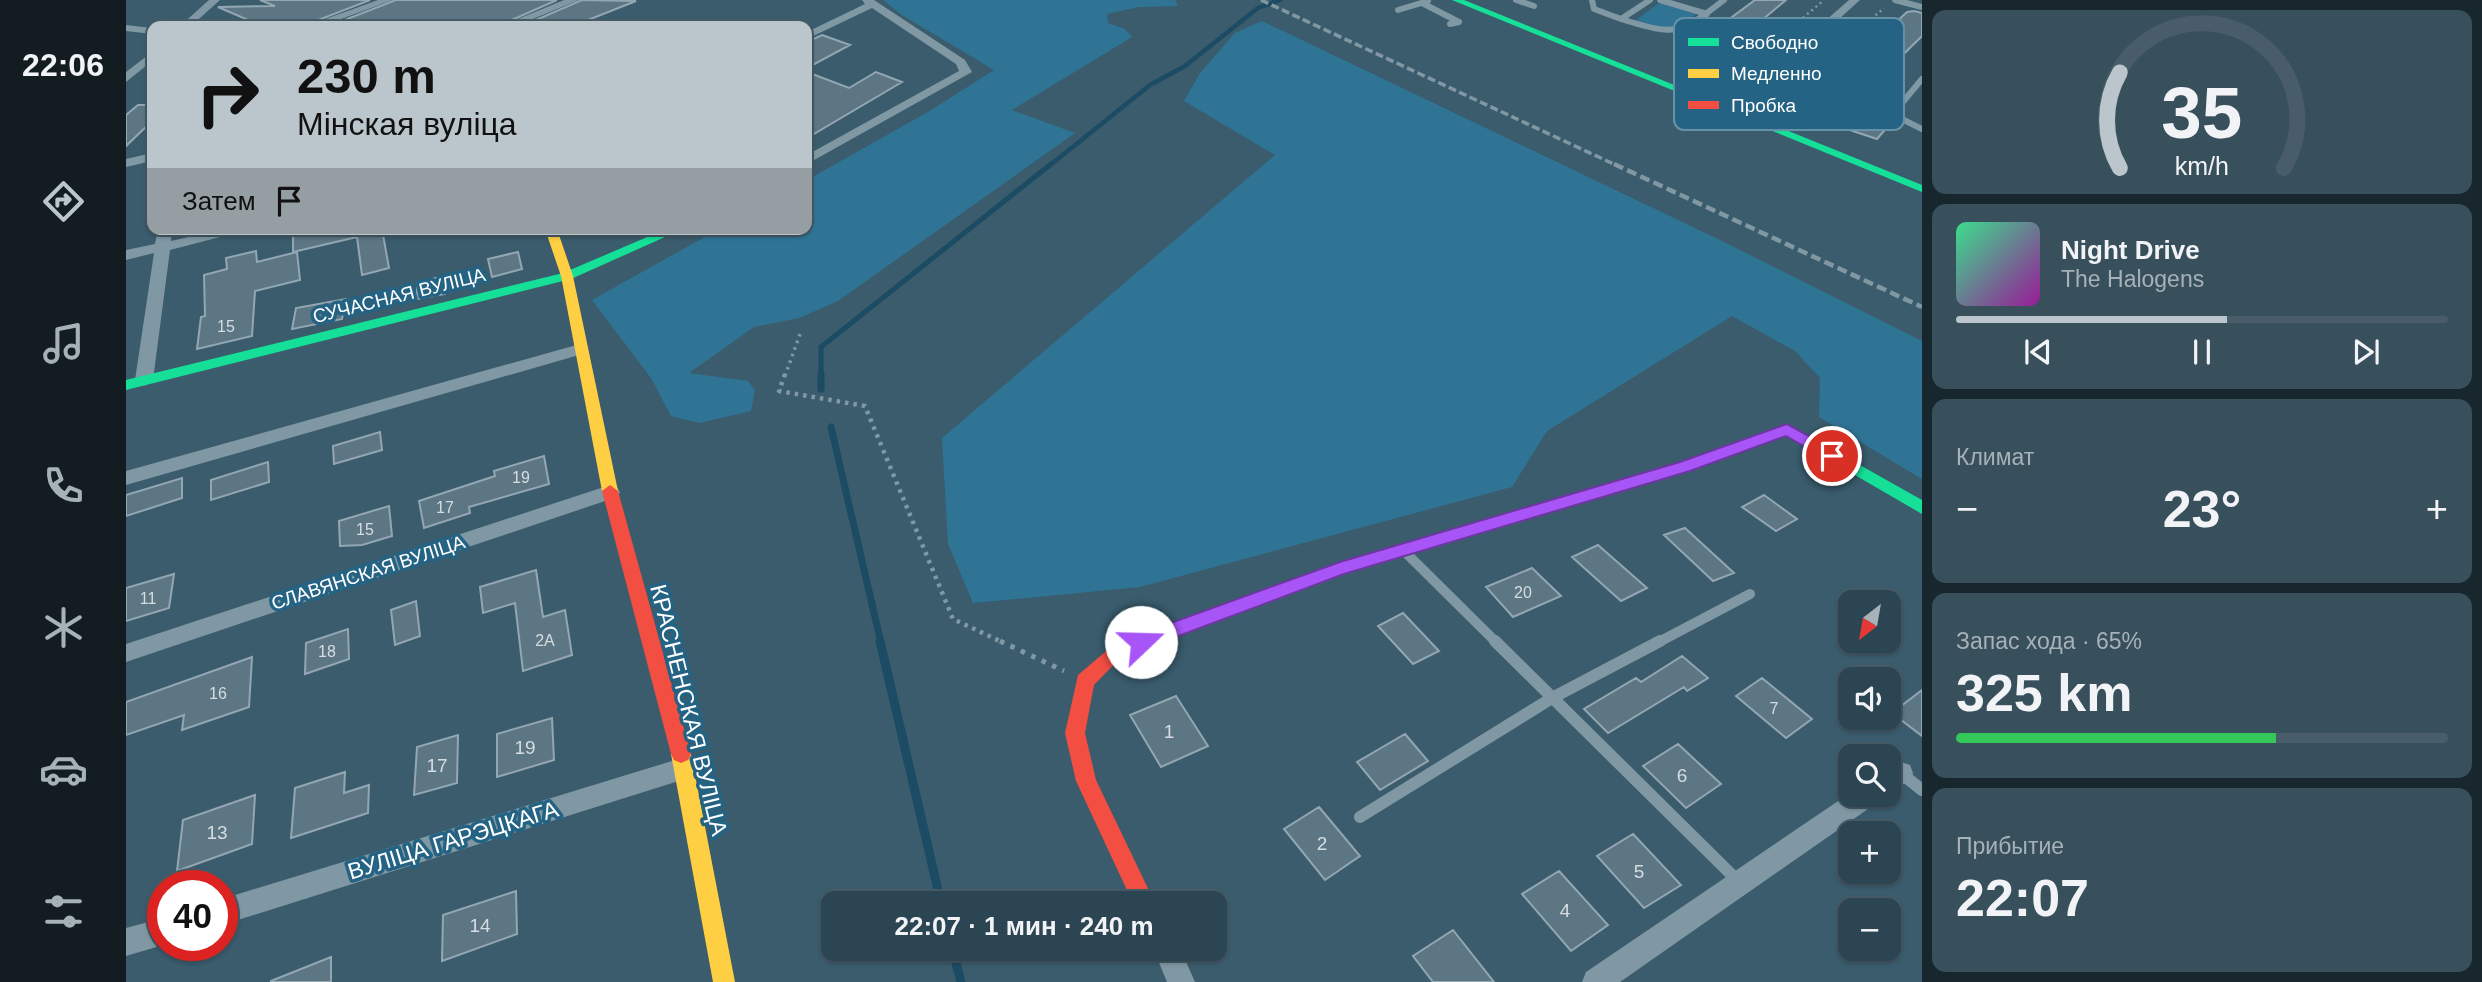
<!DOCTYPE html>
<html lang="ru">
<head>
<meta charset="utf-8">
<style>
	:root { --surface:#2c4552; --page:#384f5c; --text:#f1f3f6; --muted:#a6b1b8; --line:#485d69; --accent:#bac6cc }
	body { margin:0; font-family:Arial,sans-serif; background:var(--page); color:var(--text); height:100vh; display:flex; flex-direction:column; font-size:26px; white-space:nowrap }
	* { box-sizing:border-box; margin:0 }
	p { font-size:23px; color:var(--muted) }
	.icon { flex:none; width:38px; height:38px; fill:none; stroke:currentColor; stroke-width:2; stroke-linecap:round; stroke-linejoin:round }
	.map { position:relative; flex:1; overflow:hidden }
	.details { display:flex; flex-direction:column; gap:10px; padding:10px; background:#18262d; width:560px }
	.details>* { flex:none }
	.guide { position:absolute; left:21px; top:21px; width:665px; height:214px; border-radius:14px; box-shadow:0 2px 5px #0004,0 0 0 2px var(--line); background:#bac6cc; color:#111; overflow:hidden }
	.needle { width:46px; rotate:211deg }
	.fabs { position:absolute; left:1712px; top:590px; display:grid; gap:14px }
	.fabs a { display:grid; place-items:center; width:63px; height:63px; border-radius:14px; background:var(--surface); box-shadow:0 2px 5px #0004,0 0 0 2px var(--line); font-size:35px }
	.speed { position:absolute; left:21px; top:870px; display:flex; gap:14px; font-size:35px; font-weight:700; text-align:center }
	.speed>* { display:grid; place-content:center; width:91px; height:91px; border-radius:50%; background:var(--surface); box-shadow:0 2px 5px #0004,0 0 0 2px var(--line); line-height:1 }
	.speed .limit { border:10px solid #d22; background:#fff; color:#111 }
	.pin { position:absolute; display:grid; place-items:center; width:60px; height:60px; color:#fff; margin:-30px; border:4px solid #fff; border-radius:50%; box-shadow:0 2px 7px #0007 }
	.me { position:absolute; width:77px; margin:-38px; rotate:69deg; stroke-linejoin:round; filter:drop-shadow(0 0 5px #0008) }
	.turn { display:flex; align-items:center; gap:24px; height:147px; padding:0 35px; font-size:32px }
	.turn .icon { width:91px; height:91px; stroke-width:2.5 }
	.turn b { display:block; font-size:49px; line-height:60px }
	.then { display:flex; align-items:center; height:66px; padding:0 35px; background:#0003; gap:14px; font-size:26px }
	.big { font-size:52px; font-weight:800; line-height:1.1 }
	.details .widget { flex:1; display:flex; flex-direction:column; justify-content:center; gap:10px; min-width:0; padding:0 24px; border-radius:14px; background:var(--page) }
	.details .dial { align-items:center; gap:0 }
	.dial svg { height:182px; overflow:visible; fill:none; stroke:var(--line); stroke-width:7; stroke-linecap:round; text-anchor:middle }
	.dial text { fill:var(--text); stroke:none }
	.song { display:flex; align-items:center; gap:21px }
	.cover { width:84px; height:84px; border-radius:10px; background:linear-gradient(135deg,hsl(150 70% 55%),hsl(300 70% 35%)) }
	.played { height:7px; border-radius:4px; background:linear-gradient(90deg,var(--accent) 55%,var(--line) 55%) }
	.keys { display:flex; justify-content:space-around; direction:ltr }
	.heat { display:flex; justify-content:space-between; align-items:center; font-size:38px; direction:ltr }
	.charge { height:10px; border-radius:5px; background:linear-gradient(90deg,#34c759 65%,var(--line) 0) }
	.trip { position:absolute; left:695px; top:891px; width:406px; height:70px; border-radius:14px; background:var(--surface); box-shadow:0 2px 5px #0004,0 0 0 2px var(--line); font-weight:800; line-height:70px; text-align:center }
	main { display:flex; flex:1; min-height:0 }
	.dock { display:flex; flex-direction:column; width:126px; justify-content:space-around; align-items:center; background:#121c21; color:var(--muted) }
	.dock .icon { width:49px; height:49px }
	.dock .active { color:var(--accent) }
	.dock b { font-size:32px; color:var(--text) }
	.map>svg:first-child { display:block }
	.green { fill:#307495 }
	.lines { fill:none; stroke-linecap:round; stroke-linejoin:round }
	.stream-far3 { stroke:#1c4b64; stroke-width:4.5 }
	.stream-far2 { stroke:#1c4b64; stroke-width:5 }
	.stream-far1 { stroke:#1c4b64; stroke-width:7 }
	.stream { stroke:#1c4b64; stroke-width:9 }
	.building { fill:#5c7684; stroke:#93a7b2; stroke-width:2 }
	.path-far3 { stroke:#8098a3; stroke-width:2.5; stroke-dasharray:2 3.5; stroke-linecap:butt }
	.path-far2 { stroke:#8098a3; stroke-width:3.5; stroke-dasharray:2.5 4.5; stroke-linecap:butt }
	.path-far1 { stroke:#8098a3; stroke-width:4.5; stroke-dasharray:3.5 5; stroke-linecap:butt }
	.path { stroke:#8098a3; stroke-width:5; stroke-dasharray:4.5 7; stroke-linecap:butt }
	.lane-far2 { stroke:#8098a3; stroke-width:6 }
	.lane-far1 { stroke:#8098a3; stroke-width:10 }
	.lane { stroke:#8098a3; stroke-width:12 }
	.street { fill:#8098a3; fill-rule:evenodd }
	.fast { fill:#16e098; fill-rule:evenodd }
	.slow { fill:#ffcf43; fill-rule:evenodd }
	.jam { fill:#f24e42; fill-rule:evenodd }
	.rail-far1 { stroke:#8198a3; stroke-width:3.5; stroke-dasharray:8 3.5; stroke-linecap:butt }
	.rail { stroke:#8198a3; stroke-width:4.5; stroke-dasharray:10 4.5; stroke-linecap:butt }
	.route { fill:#a855f7; stroke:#6d37a1; stroke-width:2 }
	.labels { text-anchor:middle; stroke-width:7; stroke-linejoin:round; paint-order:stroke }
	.number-label { font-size:16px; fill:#d6dde0 }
	.street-label { font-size:19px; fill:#fff; stroke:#246383 }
	.near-number-label { font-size:19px; fill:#d6dde0 }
	.near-street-label { font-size:23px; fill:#fff; stroke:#246383 }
	.key { fill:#246383; stroke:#6692a8; stroke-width:2 }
	.key-label { font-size:19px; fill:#fff }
</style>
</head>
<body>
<main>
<nav class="dock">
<b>22:06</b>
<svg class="icon active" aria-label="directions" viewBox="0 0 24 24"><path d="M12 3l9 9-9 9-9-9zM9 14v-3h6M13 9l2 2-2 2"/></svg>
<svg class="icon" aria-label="music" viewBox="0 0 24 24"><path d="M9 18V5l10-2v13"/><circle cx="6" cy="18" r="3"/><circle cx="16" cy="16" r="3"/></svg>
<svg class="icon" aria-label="phone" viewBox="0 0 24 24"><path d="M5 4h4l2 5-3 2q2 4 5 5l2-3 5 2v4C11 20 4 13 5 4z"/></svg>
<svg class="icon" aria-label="climate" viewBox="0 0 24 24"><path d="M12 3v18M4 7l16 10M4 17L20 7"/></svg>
<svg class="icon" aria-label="car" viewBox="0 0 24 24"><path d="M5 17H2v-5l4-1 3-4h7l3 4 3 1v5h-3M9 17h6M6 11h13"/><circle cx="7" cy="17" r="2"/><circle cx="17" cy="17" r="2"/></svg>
<svg class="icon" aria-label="filters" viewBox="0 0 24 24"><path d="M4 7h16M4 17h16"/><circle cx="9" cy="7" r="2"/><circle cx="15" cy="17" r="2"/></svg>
</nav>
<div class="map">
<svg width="1796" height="982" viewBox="0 0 1796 982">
	<rect width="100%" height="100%" fill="#3a5c6d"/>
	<path class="green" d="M757,0H1049L1052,6L1013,7L981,14L982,23L999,29L1006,37L886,110L949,133L712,301L673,318L628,327L563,373L622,381L629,390L625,411L573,423L545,416L525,378L466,300L593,229H681V180L802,112L868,70L776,15Z
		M1533,3L1570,14L1548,32L1510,20Z
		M1136,21L1596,241L1796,341V479L1693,417L1694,378L1669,351L1606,316L1421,431L1386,487L1014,587L847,603L822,544L816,438L1149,155L1058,101L1074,73L1109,33Z"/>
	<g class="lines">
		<path class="stream-far3" d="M923,166L1024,85L1059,66L1132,8L1154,0"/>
		<path class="stream-far2" d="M695,376V347L925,164"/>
		<path class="stream-far1" d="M695,374V389
			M705,427L755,643"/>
		<path class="stream" d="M754,641L815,903
			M826,948L835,982"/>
	</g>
	<path class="building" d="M134,0H244L177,26H136L92,7L149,6Z
		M270,0H431L372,26H203Z
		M456,0L510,1L447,26H396Z
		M1629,0H1660L1581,66L1552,57Z
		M1788,11L1796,13V36L1734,97L1701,87L1781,12Z
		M696,35L724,45L681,68V42Z
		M681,72L723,88L750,72L776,82L681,138Z
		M1669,94L1687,100L1691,96L1725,106L1720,110L1764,124L1751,139L1655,107Z
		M12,105H26V121L0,146V115Z
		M176,229H256L263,268L236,275L231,237L167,252V231Z
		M130,251L131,262L171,252L174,280L129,291L126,336L71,349L75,317L79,316L78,275L101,269L100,258Z
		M392,252L396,269L366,277L362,259Z
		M319,276V294L291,299V282Z
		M220,299L216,319L166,329L170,308Z
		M254,432L256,450L208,464L207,446Z
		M418,456L423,484L343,507L344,513L298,528L293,501L369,476L368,471Z
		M142,462L143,482L85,500V480Z
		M56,478V498L0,516V495Z
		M1638,495L1671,519L1650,531L1616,507Z
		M263,506L266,536L236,545L214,546L213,521Z
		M1559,528L1608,573L1587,581L1538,535Z
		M1472,545L1521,588L1495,601L1446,557Z
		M1406,568L1435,596L1387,617L1360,587Z
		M410,570L417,617L439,610L446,655L397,671L389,603L357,613L354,587Z
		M48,574L43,608L0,621V588Z
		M290,601L294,636L269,645L265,610Z
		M1277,613L1313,651L1287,664L1252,626Z
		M222,629L223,659L179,674L180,643Z
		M1556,656L1582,678L1561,691L1558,687L1482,733L1458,709L1510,678L1515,682Z
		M126,657L123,707L56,730L58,715L0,735V702Z
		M1636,678L1686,719L1660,738L1610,696Z
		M1796,690V736L1766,713Z
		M1050,696L1082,746L1035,767L1004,715Z
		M426,718L428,760L371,777V734Z
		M1279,734L1302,761L1254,790L1231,762Z
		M332,735L331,783L288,795L291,747Z
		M1552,744L1595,784L1560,808L1517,766Z
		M219,772L218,793L243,785L242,813L165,838L169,788Z
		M129,795L126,844L51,871L57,820Z
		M1193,807L1234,856L1199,880L1158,829Z
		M1507,834L1555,885L1518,908L1471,856Z
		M1433,871L1482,925L1445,951L1396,894Z
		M390,891L391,934L316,961L317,915Z
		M1327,930L1368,982H1307L1287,956Z
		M205,957V982H145V981Z"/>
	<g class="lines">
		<path class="path-far3" d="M1683,73L1758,8
			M1593,89L1698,0
			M1646,110L1661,94"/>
		<path class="path-far2" d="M659,376L674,334"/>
		<path class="path-far1" d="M659,374L653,391L739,406L827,619L878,643"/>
		<path class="path" d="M874,641L938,671"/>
		<path class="lane-far2" d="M1390,0L1408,6
			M1466,0L1468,9L1495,19
			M1524,0L1495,19C1550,36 1553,35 1598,0
			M1534,0L1581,14
			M1769,0L1796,7
			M1296,3L1333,22L1324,24
			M1272,10L1302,1
			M1645,75L1762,112
			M1796,79L1776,103L1762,112L1796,129"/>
		<path class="lane-far1" d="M1278,551L1371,643
			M1531,643L1624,594"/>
		<path class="lane" d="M1369,641L1614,883
			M1775,773L1796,790
			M1234,817L1426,698L1534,641"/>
		<path class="street" d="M83,0H94L65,26H54Z
			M252,0H267L196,26H180Z
			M438,0H453L390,26H375Z
			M736,0H748L839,60L846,72L681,164V155L833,71L830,64L746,8L681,39V32L739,4Z
			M1723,0H1734L1609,113H1601V107Z
			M0,25L26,28V34L0,31Z
			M26,52V61L0,82V72Z
			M26,153V161L0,167V159Z
			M32,229H46L45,241L97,229H125L44,250L27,380L18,386L9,380L28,253L0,260V250L29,244Z
			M454,344L460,345L462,349L460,353L0,485V471Z
			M484,485L491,487L494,492L491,497L0,662V644Z
			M559,757L568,760L571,768L568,776L559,779L96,925V899Z
			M1775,762L1784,765L1787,773L1784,781L1762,792V768Z
			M1724,793L1755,794L1752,802L1494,982H1456L1460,972Z
			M37,918V945L0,956V928Z
			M1027,948H1054L1069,982H1041Z"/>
		<path class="fast" d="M1326,0H1338L1796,185V192Z
			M540,229H557L445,279L0,390V380L437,273Z
			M1661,424L1796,500V514L1660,435L1564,471L1217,575L992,659L986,656L983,651L986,646L1214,562L1554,463Z"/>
		<path class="slow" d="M419,229H431L447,276L492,491L484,497L476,491L435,276Z
			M555,745L562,748L565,754L609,982H587L545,754L548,748Z"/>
		<path class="jam" d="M484,485L492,491L565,754L562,760L555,763L548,760L545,754L476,491Z
			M992,643L998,646L1001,651L968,685L959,733L970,780L1029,903H1007L950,781L939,733L952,675L986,646Z"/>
		<path class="rail-far1" d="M1135,0L1492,166"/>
		<path class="rail" d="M1488,164L1796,307"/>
	</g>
	<path class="route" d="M1661,424L1712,452V459H1701L1660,436L1564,471L1218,574L1015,650L1006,642L1009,636L1214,562L1554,462Z"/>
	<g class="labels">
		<g class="number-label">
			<text x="100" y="332">15</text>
			<text x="395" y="483">19</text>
			<text x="319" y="513">17</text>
			<text x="239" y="535">15</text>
			<text x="1397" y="598">20</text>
			<text x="22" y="604">11</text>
			<text x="419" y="646">2А</text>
			<text x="201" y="657">18</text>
			<text x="92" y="699">16</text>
			<text x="1648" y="714">7</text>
		</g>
		<g class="street-label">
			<text transform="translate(273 295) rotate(-14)" y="7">СУЧАСНАЯ ВУЛІЦА</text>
			<text transform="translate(242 572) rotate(-18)" y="7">СЛАВЯНСКАЯ ВУЛІЦА</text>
		</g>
		<g class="near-number-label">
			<text x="1043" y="738">1</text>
			<text x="399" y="754">19</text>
			<text x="311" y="772">17</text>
			<text x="1556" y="782">6</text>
			<text x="91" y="839">13</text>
			<text x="1196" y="850">2</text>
			<text x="1513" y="878">5</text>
			<text x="1439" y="917">4</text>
			<text x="354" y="932">14</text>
		</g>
		<g class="near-street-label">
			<text transform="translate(563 710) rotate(76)" y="8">КРАСНЕНСКАЯ ВУЛІЦА</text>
			<text transform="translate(327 840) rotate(-17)" y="8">ВУЛІЦА ГАРЭЦКАГА</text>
		</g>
	</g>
	<rect x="1548" y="18" width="230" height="112" rx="10" class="key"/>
	<rect x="1562" y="38" width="31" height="8" fill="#16e098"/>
	<rect x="1562" y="69" width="31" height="9" fill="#ffcf43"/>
	<rect x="1562" y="101" width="31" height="8" fill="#f24e42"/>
	<g class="key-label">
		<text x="1605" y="49">Свободно</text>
		<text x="1605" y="80">Медленно</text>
		<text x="1605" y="112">Пробка</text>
	</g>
</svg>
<div class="fabs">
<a><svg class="needle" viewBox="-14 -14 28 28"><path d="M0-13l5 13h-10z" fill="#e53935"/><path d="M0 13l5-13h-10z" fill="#a6b1b8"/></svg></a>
<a><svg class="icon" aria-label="sound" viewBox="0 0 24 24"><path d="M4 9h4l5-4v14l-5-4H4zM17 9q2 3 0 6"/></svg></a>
<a><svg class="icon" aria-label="search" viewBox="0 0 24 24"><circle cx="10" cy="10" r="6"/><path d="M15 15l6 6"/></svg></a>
<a>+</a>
<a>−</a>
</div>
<div class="speed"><div class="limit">40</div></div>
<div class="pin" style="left:1706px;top:456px;background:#d93025"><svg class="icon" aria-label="arrive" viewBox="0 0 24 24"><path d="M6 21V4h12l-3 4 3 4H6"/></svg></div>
<svg class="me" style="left:1015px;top:642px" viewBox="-20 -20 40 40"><circle r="19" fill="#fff"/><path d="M0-13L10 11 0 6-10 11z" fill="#a855f7"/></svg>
<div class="trip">22:07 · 1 мин · 240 m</div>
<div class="guide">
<div class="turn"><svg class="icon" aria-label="right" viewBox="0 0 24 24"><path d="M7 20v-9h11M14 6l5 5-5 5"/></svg><div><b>230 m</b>Мінская вуліца</div></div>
<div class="then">Затем<svg class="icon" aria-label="arrive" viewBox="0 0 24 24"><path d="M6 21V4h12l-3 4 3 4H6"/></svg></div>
</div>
</div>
<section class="details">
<div class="widget dial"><svg viewBox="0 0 100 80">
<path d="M14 69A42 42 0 1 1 86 69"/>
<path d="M14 69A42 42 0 0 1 14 27" stroke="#bac6cc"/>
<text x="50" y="56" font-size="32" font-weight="700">35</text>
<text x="50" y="72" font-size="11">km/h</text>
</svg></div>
<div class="widget">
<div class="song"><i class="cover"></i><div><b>Night Drive</b><p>The Halogens</p></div></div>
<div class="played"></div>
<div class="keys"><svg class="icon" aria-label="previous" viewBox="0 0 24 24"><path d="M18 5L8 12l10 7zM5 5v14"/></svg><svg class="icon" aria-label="pause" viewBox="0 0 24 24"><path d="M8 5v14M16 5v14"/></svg><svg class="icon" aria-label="next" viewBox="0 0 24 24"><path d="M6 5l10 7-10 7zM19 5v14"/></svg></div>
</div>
<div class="widget"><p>Климат</p>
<div class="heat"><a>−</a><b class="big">23°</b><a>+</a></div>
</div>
<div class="widget"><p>Запас хода · 65%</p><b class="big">325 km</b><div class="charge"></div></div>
<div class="widget"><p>Прибытие</p><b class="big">22:07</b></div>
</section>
</main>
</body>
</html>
